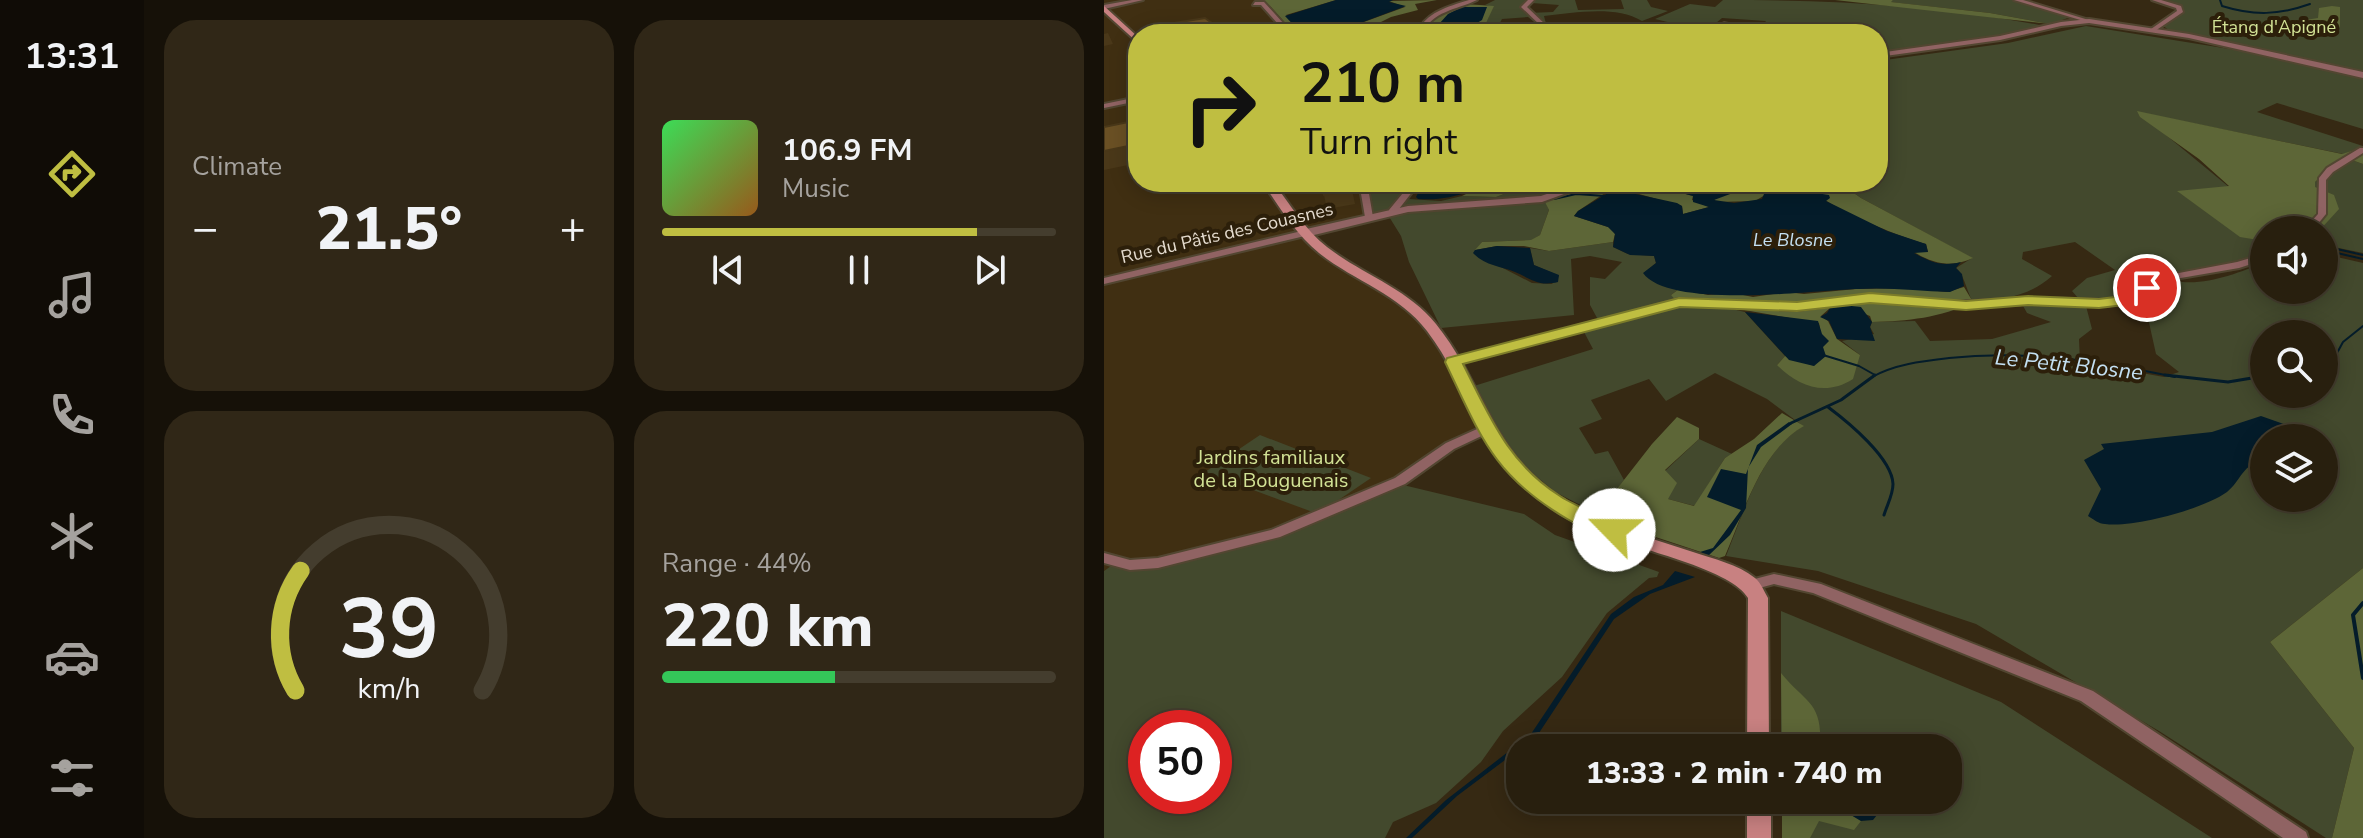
<!DOCTYPE html>
<html lang="en">
<head>
<meta charset="utf-8">
<style>
	:root { --surface:#281f0e; --page:#302717; --text:#f1f3f6; --muted:#a5a29e; --line:#443d2e; --accent:#bfbe41 }
	body { margin:0; font-family:"Nunito Sans",sans-serif; background:var(--page); color:var(--text); height:100vh; display:flex; flex-direction:column; font-size:30px; white-space:nowrap }
	* { box-sizing:border-box; margin:0 }
	p { font-size:26px; color:var(--muted) }
	.icon { flex:none; width:44px; height:44px; fill:none; stroke:currentColor; stroke-width:2; stroke-linecap:round; stroke-linejoin:round }
	.map { position:relative; flex:1; overflow:hidden }
	.side { display:flex; flex-direction:column; gap:20px; padding:20px; background:#161108; width:960px }
	.side>* { flex:none }
	.top-card { position:absolute; left:24px; top:24px; width:760px; height:168px; border-radius:32px; box-shadow:0 4px 20px #0003,0 0 0 2px var(--line); background:#bfbe41; color:#111; overflow:hidden }
	.buttons { position:absolute; left:1146px; top:216px; display:grid; gap:16px }
	.buttons a { display:grid; place-items:center; width:88px; height:88px; border-radius:50%; background:var(--surface); box-shadow:0 4px 20px #0003,0 0 0 2px var(--line); font-size:40px }
	.speed { position:absolute; left:24px; top:710px; display:flex; gap:16px; font-size:40px; font-weight:700; text-align:center }
	.speed>* { display:grid; place-content:center; width:104px; height:104px; border-radius:50%; background:var(--surface); box-shadow:0 4px 20px #0003,0 0 0 2px var(--line); line-height:1 }
	.speed .limit { border:12px solid #d22; background:#fff; color:#111 }
	.pin { position:absolute; display:grid; place-items:center; width:68px; height:68px; color:#fff; margin:-34px; border:4px solid #fff; border-radius:50%; box-shadow:0 2px 8px #0007 }
	.me { position:absolute; width:88px; margin:-44px; rotate:293deg; stroke-linejoin:round; filter:drop-shadow(0 0 6px #0008) }
	.turn { display:flex; align-items:center; gap:28px; height:168px; padding:0 40px; font-size:36px }
	.turn .icon { width:104px; height:104px; stroke-width:2.5 }
	.turn b { display:block; font-size:56px; line-height:68px }
	.big { font-size:60px; font-weight:800; line-height:1.1 }
	.side .tile { flex:1; display:flex; flex-direction:column; justify-content:center; gap:12px; min-width:0; padding:0 28px; border-radius:32px; background:var(--page) }
	.side .dial { align-items:center; gap:0 }
	.dial svg { height:208px; overflow:visible; fill:none; stroke:var(--line); stroke-width:7; stroke-linecap:round; text-anchor:middle }
	.dial text { fill:var(--text); stroke:none }
	.song { display:flex; align-items:center; gap:24px }
	.cover { width:96px; height:96px; border-radius:12px; background:linear-gradient(135deg,hsl(130 70% 55%),hsl(30 70% 35%)) }
	.played { height:8px; border-radius:4px; background:linear-gradient(90deg,var(--accent) 80%,var(--line) 80%) }
	.keys { display:flex; justify-content:space-around; direction:ltr }
	.heat { display:flex; justify-content:space-between; align-items:center; font-size:44px; direction:ltr }
	.charge { height:12px; border-radius:6px; background:linear-gradient(90deg,#34c759 44%,var(--line) 0) }
	.side .tiles { flex:1; display:grid; gap:20px; grid-template-columns:repeat(2,1fr) }
	.trip { position:absolute; left:402px; top:734px; width:456px; height:80px; border-radius:32px; background:var(--surface); box-shadow:0 4px 20px #0003,0 0 0 2px var(--line); font-weight:800; line-height:80px; text-align:center }
	main { display:flex; flex:1; min-height:0 }
	.tabs { display:flex; flex-direction:column; width:144px; justify-content:space-around; align-items:center; background:#100c06; color:var(--muted) }
	.tabs .icon { width:56px; height:56px }
	.tabs .current { color:var(--accent) }
	.tabs b { font-size:36px; color:var(--text) }
	.map>svg:first-child { display:block }
	.built { fill:#402f12 }
	.green { fill:#43492d; fill-rule:evenodd }
	.forest { fill:#5d6637 }
	.water { fill:#041c2a }
	.lines { fill:none; stroke-linecap:round; stroke-linejoin:round }
	.stream-far2 { stroke:#041c2a; stroke-width:2 }
	.stream-far1 { stroke:#041c2a; stroke-width:3 }
	.stream { stroke:#041c2a; stroke-width:4 }
	.minor-casing { stroke:#524631; stroke-width:4 }
	.tertiary-casing { stroke:#524631; stroke-width:4 }
	.secondary-casing { stroke:#524631; stroke-width:4 }
	.minor { fill:#906363; fill-rule:evenodd }
	.tertiary { fill:#906363; fill-rule:evenodd }
	.secondary { fill:#c88181; fill-rule:evenodd }
	.shaded-wall { fill:#4a3819 }
	.building { fill:#6a5024; stroke:#4a3819; stroke-width:2 }
	.route { fill:#bfbe41; stroke:#7c7c2a; stroke-width:2 }
	.labels { text-anchor:middle; stroke-width:8; stroke-linejoin:round; paint-order:stroke }
	.far-park-label { font-size:18px; fill:#d2e295; stroke:#2c1f0a }
	.far-street-label { font-size:18px; fill:#e5dccf; stroke:#2c1f0a }
	.far-water-label { font-size:18px; font-style:italic; fill:#c4e0f3; stroke:#2c1f0a }
	.park-label { font-size:20px; fill:#d2e295; stroke:#2c1f0a }
	.water-label { font-size:22px; font-style:italic; fill:#c4e0f3; stroke:#2c1f0a }
</style>
</head>
<body>
<main>
<nav class="tabs">
<b>13:31</b>
<svg class="icon current" aria-label="directions" viewBox="0 0 24 24"><path d="M12 3l9 9-9 9-9-9zM9 14v-3h6M13 9l2 2-2 2"/></svg>
<svg class="icon" aria-label="music" viewBox="0 0 24 24"><path d="M9 18V5l10-2v13"/><circle cx="6" cy="18" r="3"/><circle cx="16" cy="16" r="3"/></svg>
<svg class="icon" aria-label="phone" viewBox="0 0 24 24"><path d="M5 4h4l2 5-3 2q2 4 5 5l2-3 5 2v4C11 20 4 13 5 4z"/></svg>
<svg class="icon" aria-label="climate" viewBox="0 0 24 24"><path d="M12 3v18M4 7l16 10M4 17L20 7"/></svg>
<svg class="icon" aria-label="car" viewBox="0 0 24 24"><path d="M5 17H2v-5l4-1 3-4h7l3 4 3 1v5h-3M9 17h6M6 11h13"/><circle cx="7" cy="17" r="2"/><circle cx="17" cy="17" r="2"/></svg>
<svg class="icon" aria-label="filters" viewBox="0 0 24 24"><path d="M4 7h16M4 17h16"/><circle cx="9" cy="7" r="2"/><circle cx="15" cy="17" r="2"/></svg>
</nav>
<section class="side">
<div class="tiles">
<div class="tile"><p>Climate</p>
<div class="heat"><a>−</a><b class="big">21.5°</b><a>+</a></div>
</div>
<div class="tile">
<div class="song"><i class="cover"></i><div><b>106.9 FM</b><p>Music</p></div></div>
<div class="played"></div>
<div class="keys"><svg class="icon" aria-label="previous" viewBox="0 0 24 24"><path d="M18 5L8 12l10 7zM5 5v14"/></svg><svg class="icon" aria-label="pause" viewBox="0 0 24 24"><path d="M8 5v14M16 5v14"/></svg><svg class="icon" aria-label="next" viewBox="0 0 24 24"><path d="M6 5l10 7-10 7zM19 5v14"/></svg></div>
</div>
<div class="tile dial"><svg viewBox="0 0 100 80">
<path d="M14 69A42 42 0 1 1 86 69"/>
<path d="M14 69A42 42 0 0 1 16 23" stroke="#bfbe41"/>
<text x="50" y="56" font-size="32" font-weight="700">39</text>
<text x="50" y="72" font-size="11">km/h</text>
</svg></div>
<div class="tile"><p>Range · 44%</p><b class="big">220 km</b><div class="charge"></div></div>
</div>
</section>
<div class="map">
<svg width="1259" height="838" viewBox="0 0 1259 838">
	<rect width="100%" height="100%" fill="#362913"/>
	<path class="built" d="M0,0H152L184,34H34V182H258L266,215L202,233L200,242L216,256L284,294L314,318L336,349L376,430L293,479L200,522L65,559L15,561L0,571Z"/>
	<path class="green" d="M391,0H422L417,6L424,13L449,12L455,5L428,3L431,0H471L474,10L520,9L517,0H543L547,7L564,11L538,21C511,5 470,13 440,16L442,24L434,25L424,17L398,19L390,34H377L389,7L381,5Z
		M619,0C727,0 835,5 941,26L892,37L774,53V34H652L662,21L618,18L600,33L576,31L580,26L551,19L586,4L611,7Z
		M789,0H908L967,17L946,24L886,13L786,2Z
		M1054,0H1259V72L1068,32L1059,26L1079,10Z
		M982,26L1163,55L1259,76V129L1173,103L1153,112L1259,146V152L1250,150L1239,154L1034,112L1125,187L1075,192L1136,236L1160,241V253L1131,263L1058,276C1087,292 1131,274 1160,263V290H1220V254L1259,263V568L1166,642L1250,748L1228,838H1222L1055,731L872,624L714,571L622,556C640,512 656,452 699,426L663,399L611,373L562,401L545,379L487,400L498,419L475,428L491,454L504,451L520,480L494,514L451,492L408,456L393,441L370,386L489,349L480,332L498,327L486,305V277L501,279L518,262L486,256L467,259L470,315L337,328L305,262L297,236L284,215H266L258,182H307L296,193L304,199L337,201L358,196L392,197L424,185L466,189L443,205L445,210L436,235L428,240L378,242L370,253L428,283L448,284L455,276L430,265L426,248L445,251L509,242V247L524,254L550,256L552,263L540,273L547,280L575,289L567,295L641,312L681,356L673,365L756,355L738,341L770,334L766,327L768,322L811,321L826,341L888,339L947,322L923,313L918,304L981,306L968,291L983,278L1011,270L971,242L919,252L918,259L948,276C926,296 899,300 869,302C863,292 860,274 852,268L868,258L757,198L734,182H774V61L904,43ZM1020,305L1042,309L1052,354L1075,372L1060,377L976,362L975,339L988,329L982,306ZM1160,334H1220V394H1160ZM1160,438H1220V498H1160Z
		M1239,157L1259,164V253L1220,245V230H1216L1234,209L1210,187L1211,182Z
		M156,435L267,478L214,514L101,472Z
		M595,439L628,454L621,458L591,506L564,499L561,471Z
		M295,484L420,514L451,535L555,572L553,577L545,578L503,613L458,677L399,731L377,762L332,803L289,822L281,838H0V571L7,566L35,571L196,530ZM42,728H110V796H42Z
		M677,611L897,702L1108,838H678V800H844V748H677Z"/>
	<path class="forest" d="M156,0H232L182,15L198,34H191L167,7Z
		M333,0L311,4L314,10L287,17L253,34H227L301,7L285,1Z
		M731,0H789L787,2L886,13L946,24Z
		M361,4L390,6L377,34H355L367,33L381,10V7C354,9 349,6 335,32L343,34H318L332,15Z
		M1228,6L1236,7V27L1234,29L1212,23L1177,27L1170,25L1214,18L1215,8Z
		M1033,111L1238,154L1250,150L1259,152V164L1239,157L1211,182V187L1230,195L1235,209L1216,230H1160V241L1136,237L1073,191L1125,186L1095,159L1036,117Z
		M408,182H552L563,189L589,196L588,200L605,207L579,214L578,206L510,187L474,211L470,216L507,228L511,234L509,242L445,251L420,246H393L371,250L378,242L427,240L436,235L445,210L438,196L465,189L424,185L392,197L358,196L378,186Z
		M632,182H647L661,195L651,201L612,202L610,199L613,197L637,190L638,186Z
		M700,182H734L757,198L869,258C848,268 829,264 810,252H824L822,244C793,236 715,205 700,182Z
		M860,287L869,302C836,318 804,321 768,322L766,316L738,305L726,308L717,316L724,321L733,339L756,355L749,379C721,397 694,386 673,365L681,356L710,366L719,347L715,323L617,306L576,305L567,295L575,289L604,295L629,293L649,297L682,292L700,294L752,289L804,288L843,292Z
		M678,413L700,426C656,451 640,512 621,556L615,558L491,517L548,444L573,417L595,428V439L561,470L573,483L564,499L590,506L621,458L650,439Z
		M1259,568V838H1228L1250,748L1166,642Z
		M677,673C702,704 719,701 716,748H678Z
		M678,800H722L757,821L750,830L715,821L706,838H678Z"/>
	<path class="water" d="M232,0H289L285,2L302,6L227,34H198L181,16Z
		M358,7H383L378,20L373,23L376,24L367,34L335,33V24L344,14Z
		M320,182H408C371,186 352,202 314,199L312,197Z
		M552,182H632L638,186L637,190L610,200L630,203L658,199L660,194L647,182H700L712,193L725,195L726,198L722,201L783,231L822,244L824,252L810,253C827,262 837,267 857,262L852,268L858,274L860,286L846,292C815,291 785,287 754,289C711,290 566,310 539,273L552,263L550,256L526,255L509,247L511,234L504,227L470,216L474,211L514,187H521L527,193L573,203L578,206L579,214L605,207L589,202V196L563,189Z
		M393,246L426,248L430,265L455,275L454,282C434,287 426,278 411,272C397,266 381,266 369,253L371,250Z
		M738,305L757,307L768,322L766,327L771,341L733,339L725,321L716,317L723,313L726,308Z
		M641,312L714,321L718,334L725,341L719,347L722,356L710,366L685,360Z
		M1157,416L1219,438H1160V462C1139,462 1137,481 1123,492C1099,509 1030,528 1001,524C995,524 989,519 984,516L997,489L980,460L1000,449L997,444L1108,432Z
		M685,422L688,424L657,447L644,468L642,508L626,535L604,556L596,552L609,548L637,510L603,497L617,469L642,474L653,445Z
		M571,571L591,577L546,594L510,619L433,736L353,796L308,838H302L342,800L427,734L507,614L530,597L559,585Z
		M722,800H766L773,815L769,820L757,821Z"/>
	<g class="lines">
		<path class="stream-far2" d="M1116,0L1118,6C1150,16 1175,15 1206,4
			M429,182L437,192
			M450,199L472,194L501,196
			M1220,246L1259,255
			M1220,250L1259,259
			M719,355L755,366L771,375
			M1220,369L1226,366L1239,342L1259,326
			M768,377C791,364 819,361 845,358C923,350 995,361 1071,377
			M1157,377L1160,376"/>
		<path class="stream-far1" d="M1061,375L1124,382L1160,376
			M724,407C744,422 788,458 789,484C789,495 783,505 780,515
			M687,423L737,400L771,375"/>
		<path class="stream" d="M1259,603L1249,615L1259,678"/>
		<g class="minor-casing">
			<path id="minor" d="M28,0H39L0,9V5Z
				M365,0H373C352,10 328,11 318,34H312C322,12 343,7 365,0Z
				M424,0H430L423,7L443,26L473,34C440,34 440,28 417,7Z
				M910,0H919L988,21L983,22Z
				M1048,0H1057L1077,6L1079,12L1051,31H1047V29L1073,11L1072,8Z
				M151,2H160L189,34H183L157,5H149Z
				M620,23L633,26L618,29L613,34H607Z
				M34,97V101L0,108V104Z
				M1256,148H1259V153L1229,172L1222,180V214L1209,230H1200L1214,214L1215,178L1223,168Z
				M255,182H263L269,217L268,219L261,217Z
				M308,182H316L291,214H285V210Z
				M202,230L205,231V235L0,284V278Z
				M1160,254V260L1135,268L1065,280L1024,301L1003,306L924,304L848,308L766,301L693,310L575,305L349,365L343,362L345,360L575,299L693,304L766,295L848,302L924,298L1003,300L1017,297L1059,276L1133,262Z
				M382,425L386,426L388,429L386,432L350,449L301,484L176,537L54,568L26,570L0,563V553L26,560L54,558L167,530L291,478L342,443Z
				M670,574L717,584L989,691L1202,832L1204,838H1179L977,701L709,593L670,584L648,590L643,589L641,585L643,581Z"/>
		</g>
		<g class="tertiary-casing">
			<path id="tertiary" d="M985,19L1085,34L1259,72V78L1085,38L985,23L957,26L896,40L774,57V53L896,36L957,22Z
				M477,182H493L438,202L304,212L202,237L196,233L198,230L304,206L437,196Z"/>
		</g>
		<g class="secondary-casing">
			<path id="secondary" d="M0,6L34,37V43L0,12Z
				M158,182H169C186,204 201,230 223,247C259,275 303,288 332,324C381,385 384,448 454,496C494,524 543,537 589,552C609,559 634,564 651,578C657,583 660,591 664,598L665,748H643L644,598C629,571 543,551 513,540C488,530 463,520 442,504C371,455 370,393 323,331C295,294 250,281 215,253C191,234 175,206 158,182Z
				M643,800H667V838H643Z"/>
		</g>
		<use href="#minor" class="minor"/>
		<use href="#tertiary" class="tertiary"/>
		<use href="#secondary" class="secondary"/>
	</g>
	<path class="shaded-wall" d="M4,33L9,44L0,46V34Z
		M34,144V163L0,170V151Z
		M248,190L251,204L223,209L220,195Z"/>
	<path class="building" d="M101,18L123,34H61L52,26Z
		M34,120V144L0,151V127Z
		M214,182H244L248,190L220,195Z"/>
	<path class="route" d="M1043,283L1051,288L1049,291L1020,305L995,308L924,305L862,310L766,303L693,311L576,307L359,364C386,417 404,463 456,496C468,505 515,523 520,530L517,535C501,540 479,528 465,520C389,476 377,437 341,362L343,358L575,298L693,302L766,293L862,301L924,296L995,299L1011,297Z"/>
	<g class="labels">
		<g class="far-park-label">
			<text x="1170" y="33">Étang d'Apigné</text>
		</g>
		<g class="far-street-label">
			<text transform="translate(123 233) rotate(-13)" y="6">Rue du Pâtis des Couasnes</text>
		</g>
		<g class="far-water-label">
			<text x="689" y="246">Le Blosne</text>
		</g>
		<g class="park-label">
			<text x="167" y="464">Jardins familiaux<tspan x="167" dy="23">de la Bouguenais</tspan></text>
		</g>
		<g class="water-label">
			<text transform="translate(965 364) rotate(6)" y="8">Le Petit Blosne</text>
		</g>
	</g>
</svg>
<div class="buttons">
<a><svg class="icon" aria-label="sound" viewBox="0 0 24 24"><path d="M4 9h4l5-4v14l-5-4H4zM17 9q2 3 0 6"/></svg></a>
<a><svg class="icon" aria-label="search" viewBox="0 0 24 24"><circle cx="10" cy="10" r="6"/><path d="M15 15l6 6"/></svg></a>
<a><svg class="icon" aria-label="layers" viewBox="0 0 24 24"><path d="M12 4l9 5-9 5-9-5zM3 14l9 5 9-5"/></svg></a>
</div>
<div class="speed"><div class="limit">50</div></div>
<div class="pin" style="left:1043px;top:288px;background:#d93025"><svg class="icon" aria-label="arrive" viewBox="0 0 24 24"><path d="M6 21V4h12l-3 4 3 4H6"/></svg></div>
<svg class="me" style="left:510px;top:530px" viewBox="-20 -20 40 40"><circle r="19" fill="#fff"/><path d="M0-13L10 11 0 6-10 11z" fill="#bfbe41"/></svg>
<div class="trip">13:33 · 2 min · 740 m</div>
<div class="top-card">
<div class="turn"><svg class="icon" aria-label="right" viewBox="0 0 24 24"><path d="M7 20v-9h11M14 6l5 5-5 5"/></svg><div><b>210 m</b>Turn right</div></div>
</div>
</div>
</main>
</body>
</html>
